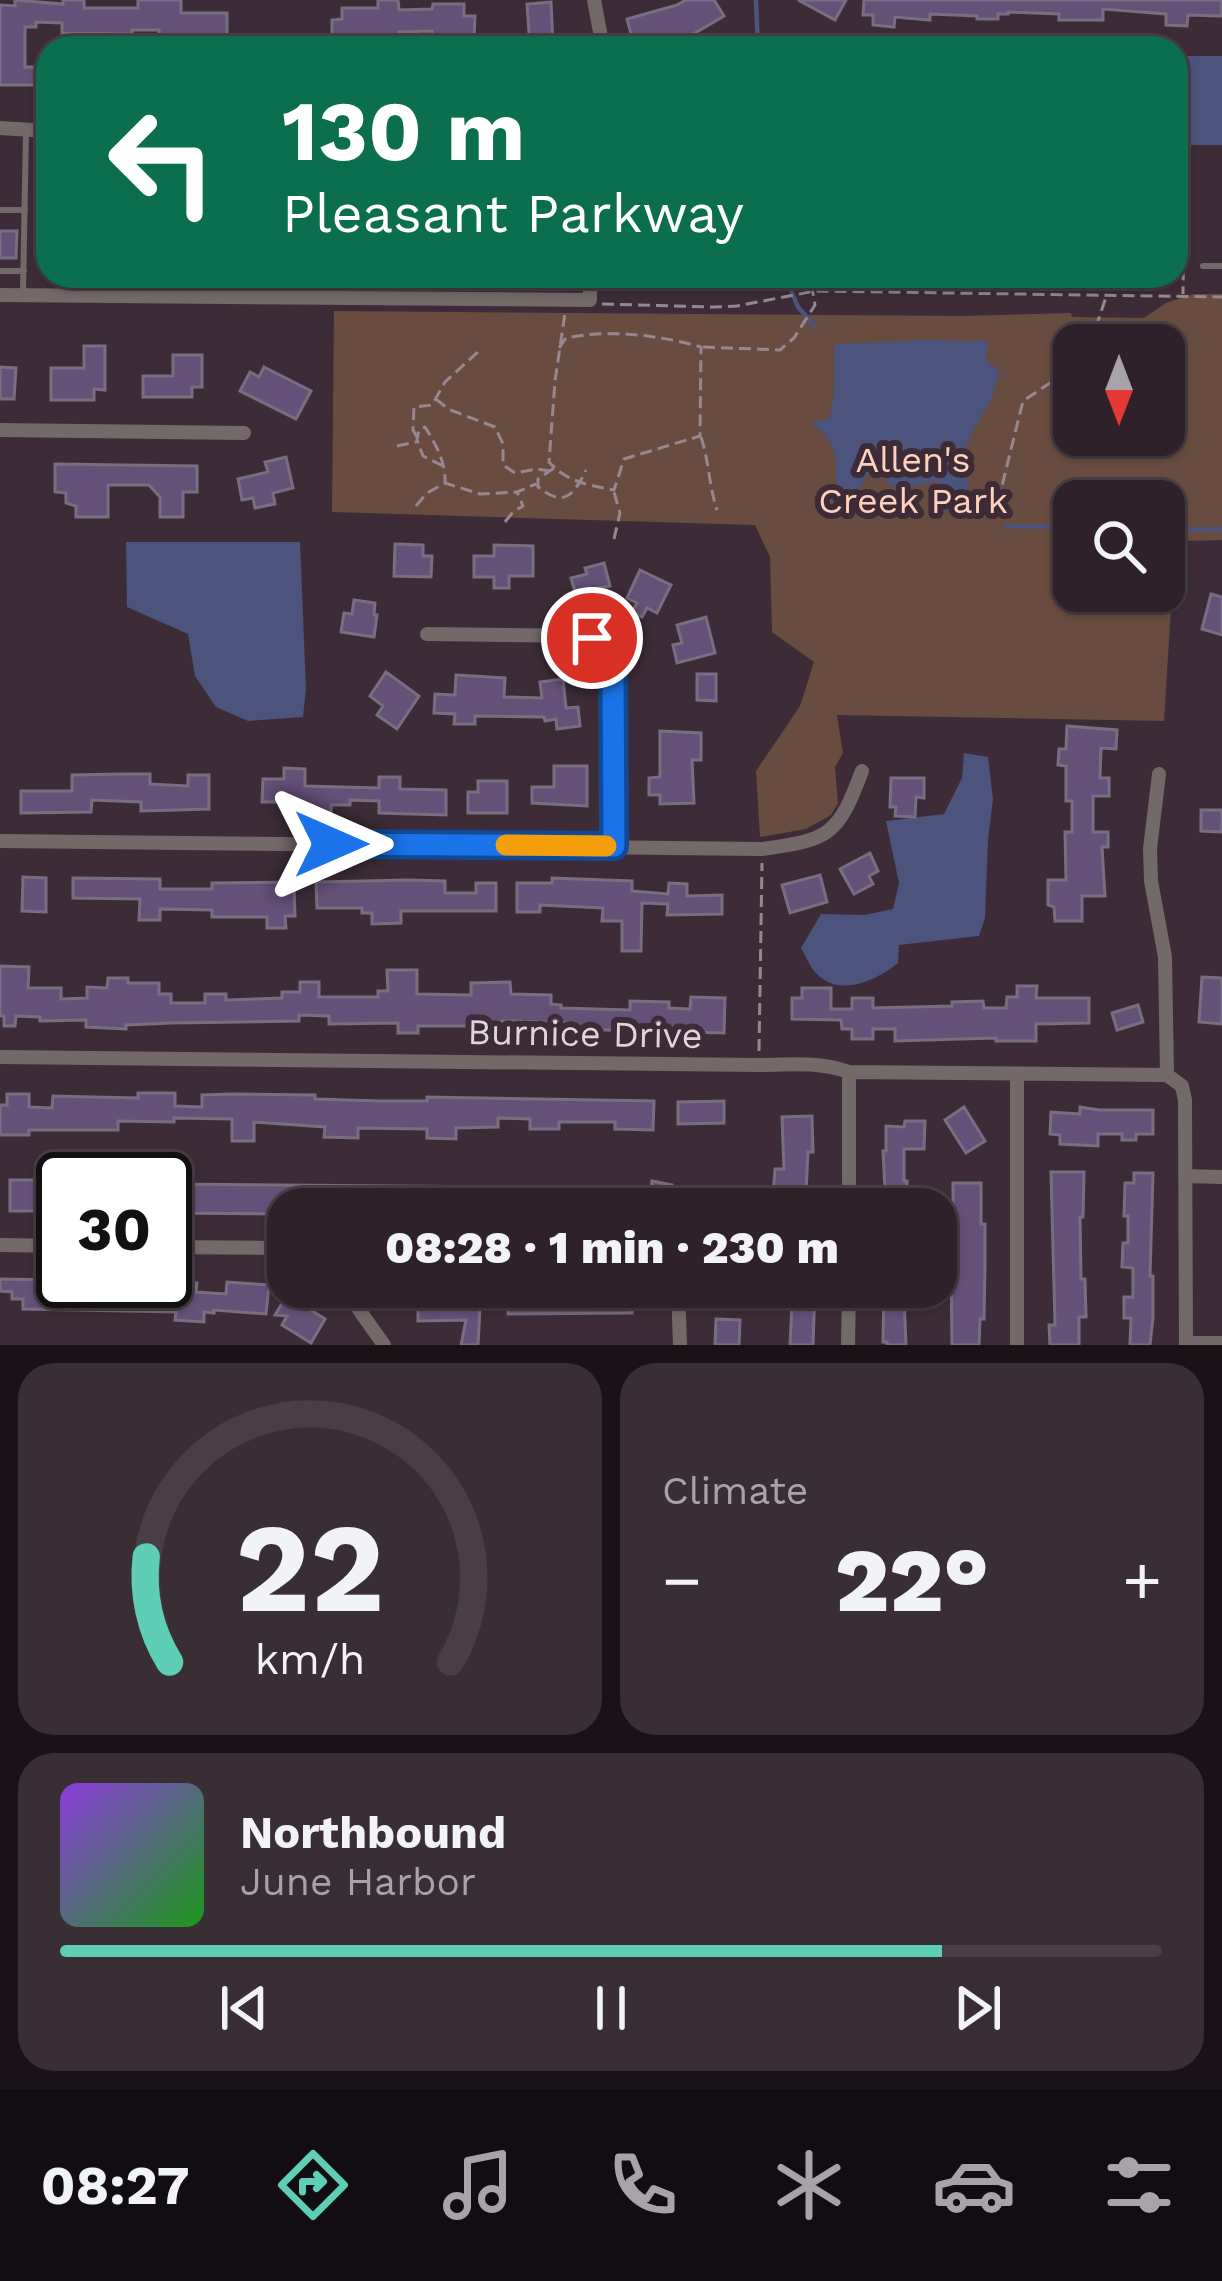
<!DOCTYPE html>
<html lang="en">
<head>
<meta charset="utf-8">
<style>
	:root { --surface:#2e2129; --page:#3a2e35; --text:#f1f3f6; --muted:#a7a3a8; --line:#493e46; --accent:#5eceb7 }
	body { margin:0; font-family:"Work Sans",sans-serif; background:var(--page); color:var(--text); height:100vh; display:flex; flex-direction:column; font-size:45px; white-space:nowrap }
	* { box-sizing:border-box; margin:0 }
	p { font-size:39px; color:var(--muted) }
	.icon { flex:none; width:66px; height:66px; fill:none; stroke:currentColor; stroke-width:2; stroke-linecap:round; stroke-linejoin:round }
	.map { position:relative; height:1345px; overflow:hidden }
	.drawer { display:flex; flex-direction:column; gap:18px; padding:18px; background:#191217; flex:1 }
	.drawer>* { flex:none }
	.banner { position:absolute; left:36px; top:36px; width:1152px; height:252px; border-radius:36px; box-shadow:0 3px 9px #0004,0 0 0 3px var(--line); background:#0b6e4f; color:#fff; overflow:hidden }
	.needle { width:78px; rotate:180deg }
	.fabs { position:absolute; left:1053px; top:324px; display:grid; gap:24px }
	.fabs a { display:grid; place-items:center; width:132px; height:132px; border-radius:24px; background:var(--surface); box-shadow:0 3px 9px #0004,0 0 0 3px var(--line); font-size:60px }
	.speed { position:absolute; left:36px; top:1152px; display:flex; gap:24px; font-size:60px; font-weight:700; text-align:center }
	.speed>* { display:grid; place-content:center; width:156px; height:156px; border-radius:50%; background:var(--surface); box-shadow:0 3px 9px #0004,0 0 0 3px var(--line); line-height:1 }
	.speed .limit { border:6px solid #111; border-radius:18px; background:#fff; color:#111 }
	.pin { position:absolute; display:grid; place-items:center; width:102px; height:102px; color:#fff; margin:-51px; border:6px solid #fff; border-radius:50%; box-shadow:0 3px 12px #0007 }
	.me { position:absolute; width:132px; margin:-66px; rotate:90deg; stroke-linejoin:round; filter:drop-shadow(0 0 9px #0008) }
	.turn { display:flex; align-items:center; gap:42px; height:252px; padding:0 48px; font-size:54px }
	.turn .icon { width:156px; height:156px; stroke-width:2.5 }
	.turn b { display:block; font-size:84px; line-height:102px }
	.big { font-size:90px; font-weight:800; line-height:1.1 }
	.drawer .widget { flex:1; display:flex; flex-direction:column; justify-content:center; gap:18px; min-width:0; padding:0 42px; border-radius:36px; background:var(--page) }
	.drawer .dial { align-items:center; gap:0 }
	.dial svg { height:312px; overflow:visible; fill:none; stroke:var(--line); stroke-width:7; stroke-linecap:round; text-anchor:middle }
	.dial text { fill:var(--text); stroke:none }
	.song { display:flex; align-items:center; gap:36px }
	.cover { width:144px; height:144px; border-radius:18px; background:linear-gradient(135deg,hsl(270 70% 55%),hsl(120 70% 35%)) }
	.played { height:12px; border-radius:6px; background:linear-gradient(90deg,var(--accent) 80%,var(--line) 80%) }
	.keys { display:flex; justify-content:space-around; direction:ltr }
	.heat { display:flex; justify-content:space-between; align-items:center; font-size:66px; direction:ltr }
	.drawer .tiles { flex:1; display:grid; gap:18px; grid-template-columns:1fr 1fr }
	.widget:last-child { grid-column:span 2 }
	.trip { position:absolute; left:267px; top:1188px; width:690px; height:120px; border-radius:36px; background:var(--surface); box-shadow:0 3px 9px #0004,0 0 0 3px var(--line); font-weight:800; line-height:120px; text-align:center }
	.dock { display:flex; height:192px; justify-content:space-around; align-items:center; background:#120d10; color:var(--muted) }
	.dock .icon { width:84px; height:84px }
	.dock .active { color:var(--accent) }
	.dock b { font-size:54px; color:var(--text) }
	.map>svg:first-child { display:block }
	.green { fill:#684c3f; fill-rule:evenodd }
	.water { fill:#4c537c }
	.lines { fill:none; stroke-linecap:round; stroke-linejoin:round }
	.stream { stroke:#4c537c; stroke-width:4.5 }
	.building { fill:#655078; stroke:#786e81; stroke-width:3 }
	.path { stroke:#968891; stroke-width:3; stroke-dasharray:12 6; stroke-linecap:butt }
	.service { stroke:#746969; stroke-width:6 }
	.minor { stroke:#746969; stroke-width:14 }
	.route-casing { stroke:#114b97; stroke-width:30 }
	.route { stroke:#1a73e8; stroke-width:21 }
	.slow { stroke:#f59e0b; stroke-width:21 }
	.labels { text-anchor:middle; stroke-width:12; stroke-linejoin:round; paint-order:stroke }
	.park-label { font-size:36px; fill:#fed1bc; stroke:#3d2c37 }
	.street-label { font-size:36px; fill:#dfd4db; stroke:#3d2c37 }
</style>
</head>
<body>
<div class="map">
<svg width="1222" height="1345" viewBox="0 0 1222 1345">
	<rect width="100%" height="100%" fill="#3d2c37"/>
	<path class="green" d="M1193,294H1222V540L1187,541L1171,608L1164,721L837,715L843,753L835,767L838,803L831,815L806,829L760,837L756,771L800,706L814,662L772,632L770,557L755,525L332,512L334,311L963,316L1071,313L1072,317L1144,318L1166,303ZM1074,345H1164V435H1074ZM1074,501H1164V591H1074Z"/>
	<path class="water" d="M1176,56H1222V145H1176Z
		M923,340L988,341L986,359L1000,372L991,400L967,442L968,513L942,511L937,481L898,490L885,481L890,461L876,460L859,490H837C835,455 840,446 811,422L830,418L834,390V344Z
		M126,542H300L306,689L303,717L248,721L216,707L195,676L188,634L127,607Z
		M964,753L988,757L993,799L988,840L985,918L979,936L899,945L898,963C877,980 840,998 817,974C810,968 806,956 801,948L821,914L864,915L893,909L899,883L886,821L944,814L962,778Z"/>
	<g class="lines">
		<path class="stream" d="M756,0L758,48
			M785,276L798,307L814,325
			M1006,526L1074,527
			M1164,530L1222,529"/>
	</g>
	<path class="building" d="M15,0L63,4V0H84V8H138V0H181V13H227V38L159,40V30H132V34L62,33V23L36,22V27H25V67H36V74H48V85H0V5L15,6Z
		M378,0H398L399,10L432,9L433,4H464V16H475L474,38L432,37V31L399,32V43H332V20L342,19V8H378Z
		M686,0H714L724,16L688,37L646,48H635L627,19L677,5Z
		M798,0H846L835,20Z
		M864,0H1222V16L1188,15L1187,26L1166,25V14L1103,9V20H1059V14L1008,12V14H998V19H977V16L930,14V20L895,17L894,27L873,25V15H863Z
		M551,2L553,45L530,47L527,4Z
		M0,231H17L16,258H0Z
		M84,346H105V390L94,389V400H51V368H84Z
		M173,355H202V387H192V397H143V376H173Z
		M0,367L16,368L14,399H0Z
		M264,367L311,391L296,419L240,391L250,372L259,377Z
		M286,457L293,488L273,493L275,504L255,508L253,498L242,500L238,479L268,472L265,462Z
		M55,464L197,466V492H183V517H160V497L149,485H108V517H76V506L66,503V493L55,492Z
		M395,544L423,545V556H432L431,577L394,576Z
		M494,545L533,546V576H509V588H494V577H474V556H494Z
		M604,563L610,586L575,592L571,578L587,574L585,568Z
		M640,570L671,585L657,613L647,608L642,617L632,612L637,603L627,598Z
		M1211,594L1222,597V635L1202,629Z
		M354,600L375,603L374,615H377L374,637L341,632L344,613L352,614Z
		M706,617L715,653L677,663L673,645L682,643L677,625Z
		M386,672L419,696L397,729L377,715L383,706L370,696Z
		M697,674H716V701L697,700Z
		M456,675L505,678L504,697L542,698L540,682L563,679L566,708L578,707L580,726L557,729L556,719L545,721L544,717L475,716V724H454L455,714L434,713L435,694L455,695Z
		M1067,726L1117,730L1116,749L1101,748L1100,778H1109V796H1093V832H1108V847H1102L1105,896H1082V921H1055L1054,907L1048,905V880H1066L1065,832H1072V801H1066V766L1058,765L1059,749H1066Z
		M660,731L701,733V760H692L694,803L660,804V795H649V778L660,777Z
		M554,766H587V806L532,803V787H554Z
		M284,768L305,769V786L379,788V777H400V789L446,790V815L379,813V801L350,800V805H331V812L283,813V802H262L263,779H284Z
		M122,774H150V784L188,786V775H209V809L141,811V802L92,800L91,812L21,813V791H72V775Z
		M891,778H924V798L916,797L915,817L895,816L896,807H890Z
		M478,781H507V813H468V792H478Z
		M1201,810H1222V832L1201,831Z
		M870,853L878,871L869,876L873,884L854,894L840,869Z
		M820,875L827,902L790,913L782,885Z
		M23,877L46,878V912L22,911Z
		M73,878L160,879V889H212V883L294,882L295,916H285L286,928H267V917H212V910L160,909V920H139L140,899L73,898Z
		M552,878L632,881V891L668,894L669,883L687,884V896L722,895V914L667,915L668,904L642,903L641,951H622V921H602L603,908L540,905V912H517V883H552Z
		M408,880L445,881V893H476V883H496V911H401V923L372,924V913H362V908H317L316,882Z
		M0,966L29,967L28,988H61V999L87,998V987L107,988L108,978H128V983H159V994H171V1003H205V994H226V1000L282,998V992H300V982H319V997H378V991H388L387,970H417V994L471,995V983L510,982L511,994L551,995V1004L561,1005V1008L630,1010V1001L669,1002V1008L690,1009L691,997L725,998L724,1033L568,1029V1023L511,1021L491,1022V1032L471,1033V1026H418V1033H398V1023L329,1024V1016L299,1015V1021L172,1023L126,1025V1029L86,1027V1020L40,1021V1017L16,1016L15,1026H4V1016H0Z
		M1202,977L1222,978V1024L1199,1022Z
		M1017,986H1037L1036,998H1089V1023L1036,1024V1041H996V1038L895,1041V1029H873V1039H852V1029H842L841,1020L792,1019V998H802V988H831V1009H852V998H873V1008L952,1006V1002L983,1001L984,1008H1006L1007,997H1017Z
		M1138,1005L1143,1022L1117,1030L1112,1013Z
		M138,1093H175V1106L202,1107V1095L232,1094L315,1095V1099L380,1101H427V1097L654,1101L653,1130L615,1129V1122H559V1129H530V1119L498,1118V1127L456,1128V1139L427,1138V1129L358,1128V1138L324,1137L325,1127L254,1122V1141H232V1119L174,1118V1122L118,1121V1130H29V1135H0V1105H7V1094H29V1107L52,1108L53,1096L138,1098Z
		M724,1101V1123L678,1124V1102Z
		M964,1107L985,1141L966,1153L945,1120Z
		M1080,1107L1099,1110H1153V1134H1136V1140H1122V1134H1098V1146L1060,1144V1135L1050,1134L1051,1112L1080,1114Z
		M812,1116L813,1152H808L806,1193H817L816,1209H772L775,1169H784L782,1117Z
		M905,1121H925L924,1149H904V1181H907V1188H913V1208L886,1209L883,1151H886V1126L904,1127Z
		M1051,1172H1084L1083,1217H1080L1081,1279H1085L1086,1317H1079V1345H1050L1049,1325H1055Z
		M1134,1173H1153L1150,1276H1153V1318L1150,1345H1130L1131,1318H1124V1297H1133V1268L1122,1267L1123,1243H1128V1216H1124L1125,1183H1134Z
		M10,1180H42V1191H63V1211H10Z
		M652,1181L672,1185L668,1209H288V1214L165,1213V1184L513,1187L561,1190V1196L584,1197V1187L616,1188L615,1194L639,1198L641,1189L651,1191Z
		M953,1183H981V1224H985V1265L984,1319H980L979,1345H952L951,1264H941V1223H953Z
		M0,1279L110,1281V1292L140,1293L141,1284L177,1286L178,1281L197,1283L196,1292L226,1294L227,1282L269,1285L266,1314L214,1310V1313L204,1312V1322L175,1320L176,1312L23,1309V1299H12V1292L0,1291Z
		M399,1287H492L491,1295H519V1287H633L632,1313L508,1314V1309L480,1308L478,1345H461L466,1320L418,1321V1309L399,1308Z
		M783,1287H815L813,1345H790L792,1305H782Z
		M884,1287H911V1299H904L906,1345H887V1342H883Z
		M287,1295L325,1319L311,1343L282,1325L287,1316L275,1315Z
		M716,1319L740,1320L739,1345H715Z"/>
	<g class="lines">
		<path class="path" d="M1176,198L1184,217L1183,294
			M602,304L714,307L737,306L815,291L1222,297
			M1090,345L1106,297
			M703,347L780,350L794,338L815,305L810,276
			M559,348L566,338C609,329 658,335 701,347L700,436L624,459L614,490C588,485 567,482 549,462L555,381L565,313
			M436,399L448,409L495,427L503,444V465L515,473L537,469L550,471
			M417,437L413,430L414,407L432,405L445,382L480,350
			M701,437C709,461 709,486 717,510
			M397,446L416,442
			M443,466L423,456L417,440L419,430L425,427C436,444 446,463 445,483
			M554,468L538,479V487C564,508 574,495 586,470
			M998,502L1023,401L1074,367
			M416,506L427,493L445,483L480,494L517,492
			M505,522L513,512L523,506L517,492L536,484
			M614,539L620,513L614,492
			M759,1051L762,863"/>
		<path class="service" d="M0,210H25
			M1203,266H1222
			M0,271H24
			M23,291L26,131"/>
		<path class="minor" d="M594,0L603,48
			M0,128L48,131
			M0,295L590,300V276
			M0,430L244,433
			M427,634L579,636L604,643L611,655L613,666L614,846
			M1159,774L1150,849L1151,881L1165,957L1167,1075L1182,1086L1185,1100L1186,1345
			M0,841L762,849C830,840 838,835 862,771
			M0,1057L759,1065C793,1065 815,1061 849,1072L1167,1075
			M1017,1075V1345
			M1185,1176L1222,1177
			M849,1209V1072
			M0,1245L63,1246
			M165,1247L288,1248
			M343,1287L384,1345
			M678,1287L680,1345
			M1186,1343H1222
			M848,1345L849,1287"/>
	</g>
	<g class="lines">
		<g class="route-casing">
			<path id="route" d="M331,844L614,846L613,666C611,651 606,644 592,638"/>
		</g>
		<use href="#route" class="route"/>
		<path class="slow" d="M506,845L606,846"/>
	</g>
	<g class="labels">
		<g class="park-label">
			<text x="913" y="472">Allen's<tspan x="913" dy="41">Creek Park</tspan></text>
		</g>
		<g class="street-label">
			<text transform="translate(585 1033) rotate(1)" y="13">Burnice Drive</text>
		</g>
	</g>
</svg>
<div class="fabs">
<a><svg class="needle" viewBox="-14 -14 28 28"><path d="M0-13l5 13h-10z" fill="#e53935"/><path d="M0 13l5-13h-10z" fill="#a7a3a8"/></svg></a>
<a><svg class="icon" aria-label="search" viewBox="0 0 24 24"><circle cx="10" cy="10" r="6"/><path d="M15 15l6 6"/></svg></a>
</div>
<div class="speed"><div class="limit">30</div></div>
<div class="pin" style="left:592px;top:638px;background:#d93025"><svg class="icon" aria-label="arrive" viewBox="0 0 24 24"><path d="M6 21V4h12l-3 4 3 4H6"/></svg></div>
<svg class="me" style="left:331px;top:844px" viewBox="-20 -20 40 40"><path d="M0-17L14 15 0 8-14 15z" fill="#1a73e8" stroke="#fff" stroke-width="4"/></svg>
<div class="trip">08:28 · 1 min · 230 m</div>
<div class="banner">
<div class="turn"><svg class="icon" aria-label="left" viewBox="0 0 24 24"><path d="M17 20v-9H6M10 6l-5 5 5 5"/></svg><div><b>130 m</b>Pleasant Parkway</div></div>
</div>
</div>
<section class="drawer">
<div class="tiles">
<div class="widget dial"><svg viewBox="0 0 100 80">
<path d="M14 69A42 42 0 1 1 86 69"/>
<path d="M14 69A42 42 0 0 1 8 42" stroke="#5eceb7"/>
<text x="50" y="56" font-size="32" font-weight="700">22</text>
<text x="50" y="72" font-size="11">km/h</text>
</svg></div>
<div class="widget"><p>Climate</p>
<div class="heat"><a>−</a><b class="big">22°</b><a>+</a></div>
</div>
<div class="widget">
<div class="song"><i class="cover"></i><div><b>Northbound</b><p>June Harbor</p></div></div>
<div class="played"></div>
<div class="keys"><svg class="icon" aria-label="previous" viewBox="0 0 24 24"><path d="M18 5L8 12l10 7zM5 5v14"/></svg><svg class="icon" aria-label="pause" viewBox="0 0 24 24"><path d="M8 5v14M16 5v14"/></svg><svg class="icon" aria-label="next" viewBox="0 0 24 24"><path d="M6 5l10 7-10 7zM19 5v14"/></svg></div>
</div>
</div>
</section>
<nav class="dock">
<b>08:27</b>
<svg class="icon active" aria-label="directions" viewBox="0 0 24 24"><path d="M12 3l9 9-9 9-9-9zM9 14v-3h6M13 9l2 2-2 2"/></svg>
<svg class="icon" aria-label="music" viewBox="0 0 24 24"><path d="M9 18V5l10-2v13"/><circle cx="6" cy="18" r="3"/><circle cx="16" cy="16" r="3"/></svg>
<svg class="icon" aria-label="phone" viewBox="0 0 24 24"><path d="M5 4h4l2 5-3 2q2 4 5 5l2-3 5 2v4C11 20 4 13 5 4z"/></svg>
<svg class="icon" aria-label="climate" viewBox="0 0 24 24"><path d="M12 3v18M4 7l16 10M4 17L20 7"/></svg>
<svg class="icon" aria-label="car" viewBox="0 0 24 24"><path d="M5 17H2v-5l4-1 3-4h7l3 4 3 1v5h-3M9 17h6M6 11h13"/><circle cx="7" cy="17" r="2"/><circle cx="17" cy="17" r="2"/></svg>
<svg class="icon" aria-label="filters" viewBox="0 0 24 24"><path d="M4 7h16M4 17h16"/><circle cx="9" cy="7" r="2"/><circle cx="15" cy="17" r="2"/></svg>
</nav>
</body>
</html>
